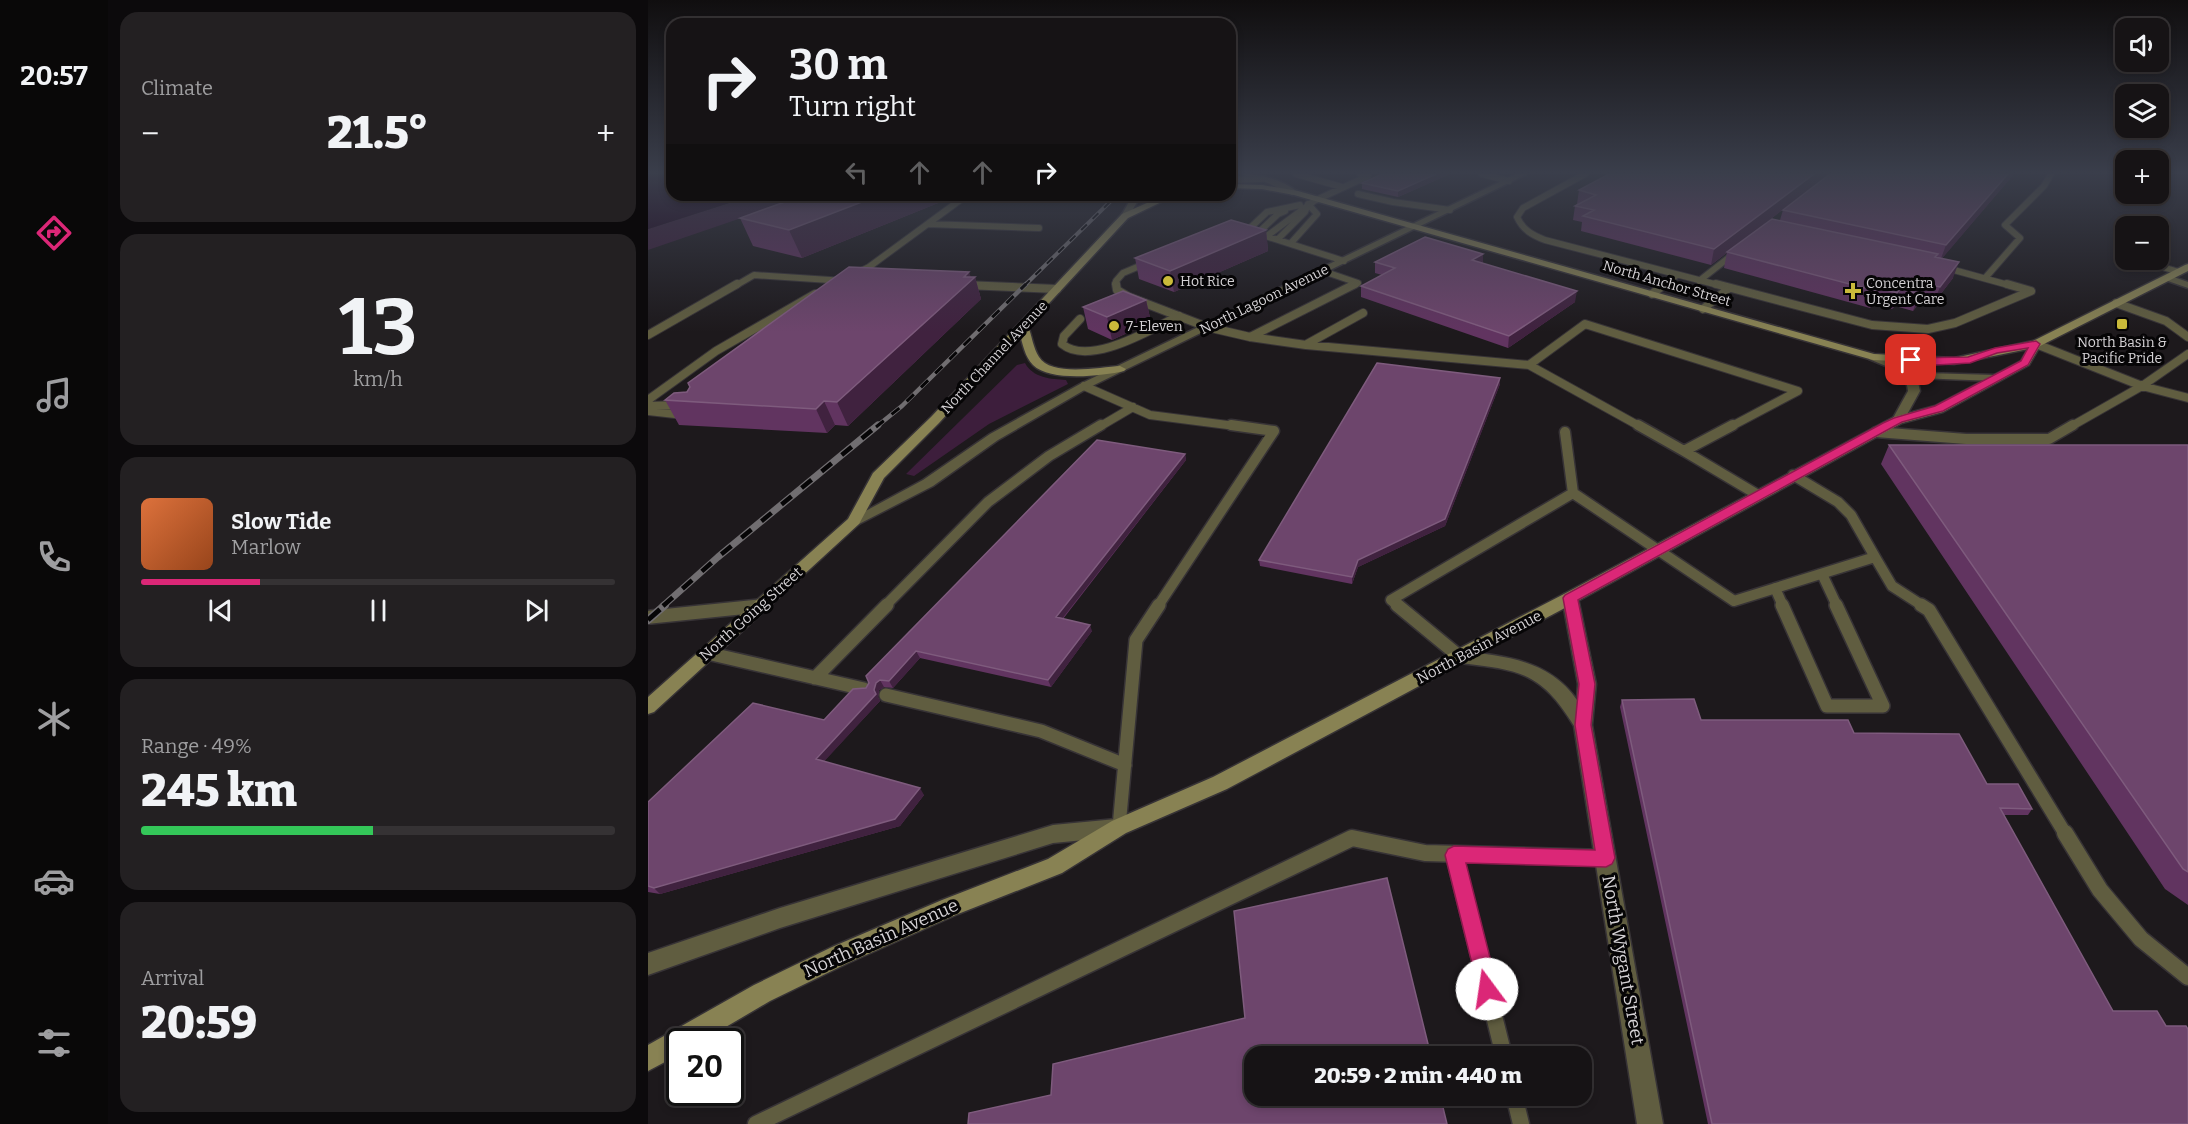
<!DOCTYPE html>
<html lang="en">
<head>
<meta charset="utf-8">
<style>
	:root { --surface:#161315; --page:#232022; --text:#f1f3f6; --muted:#9e9ea0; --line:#353234; --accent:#db2777 }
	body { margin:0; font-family:Bitter,serif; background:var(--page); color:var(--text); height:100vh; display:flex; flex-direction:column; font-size:22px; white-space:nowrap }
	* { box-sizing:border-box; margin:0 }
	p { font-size:20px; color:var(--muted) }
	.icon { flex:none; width:33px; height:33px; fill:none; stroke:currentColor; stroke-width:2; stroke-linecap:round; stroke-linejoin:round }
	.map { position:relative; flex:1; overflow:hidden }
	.side { display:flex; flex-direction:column; gap:12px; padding:12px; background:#0c0a0c; width:540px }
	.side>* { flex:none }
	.banner { position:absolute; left:18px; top:18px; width:570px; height:183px; border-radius:18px; box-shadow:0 3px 9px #0003,0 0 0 2px var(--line); background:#161315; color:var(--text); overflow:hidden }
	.tools { position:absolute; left:1467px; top:18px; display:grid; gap:12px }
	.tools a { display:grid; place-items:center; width:54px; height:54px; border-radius:12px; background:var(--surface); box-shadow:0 3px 9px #0003,0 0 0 2px var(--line); font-size:30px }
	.speed { position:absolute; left:18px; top:1028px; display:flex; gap:12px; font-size:30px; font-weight:700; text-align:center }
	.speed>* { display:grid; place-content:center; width:78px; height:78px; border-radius:50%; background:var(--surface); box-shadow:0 3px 9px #0003,0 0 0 2px var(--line); line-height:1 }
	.speed .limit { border:3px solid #111; border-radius:9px; background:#fff; color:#111 }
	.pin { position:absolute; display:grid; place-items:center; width:51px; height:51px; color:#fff; margin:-26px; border-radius:12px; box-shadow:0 3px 9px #0006 }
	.me { position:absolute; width:66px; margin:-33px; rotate:346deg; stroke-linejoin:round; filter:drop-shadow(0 0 4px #0008) }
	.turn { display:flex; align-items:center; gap:21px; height:126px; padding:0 24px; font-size:27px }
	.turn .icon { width:78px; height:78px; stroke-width:2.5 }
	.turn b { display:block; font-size:42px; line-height:51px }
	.lanes { display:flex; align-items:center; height:57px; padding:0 24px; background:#0003; justify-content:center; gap:30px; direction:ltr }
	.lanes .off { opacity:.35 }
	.big { font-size:45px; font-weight:800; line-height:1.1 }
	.side .card { flex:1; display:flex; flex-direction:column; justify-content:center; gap:9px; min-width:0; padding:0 21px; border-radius:18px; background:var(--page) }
	.side .dial { align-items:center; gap:0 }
	.dial b { font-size:78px; line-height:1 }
	.song { display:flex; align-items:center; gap:18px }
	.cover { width:72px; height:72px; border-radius:9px; background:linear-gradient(135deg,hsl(20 70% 55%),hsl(20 70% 35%)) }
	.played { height:6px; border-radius:3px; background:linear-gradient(90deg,var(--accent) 25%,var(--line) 25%) }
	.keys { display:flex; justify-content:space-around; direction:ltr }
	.heat { display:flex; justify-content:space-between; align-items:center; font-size:33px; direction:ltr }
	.charge { height:9px; border-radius:4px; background:linear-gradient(90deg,#34c759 49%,var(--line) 0) }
	.trip { position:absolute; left:596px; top:1046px; width:348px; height:60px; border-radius:18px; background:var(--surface); box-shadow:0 3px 9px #0003,0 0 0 2px var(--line); font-weight:800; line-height:60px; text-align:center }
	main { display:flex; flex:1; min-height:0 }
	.tabs { display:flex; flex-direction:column; width:108px; justify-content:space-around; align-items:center; background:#090808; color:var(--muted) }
	.tabs .icon { width:42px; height:42px }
	.tabs .selected { color:var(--accent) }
	.tabs b { font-size:27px; color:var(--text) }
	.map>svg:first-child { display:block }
	.green { fill:#3d1e3c }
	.water { fill:#1d001d }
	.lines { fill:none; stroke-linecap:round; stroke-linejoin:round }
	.service-far4-casing { stroke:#373336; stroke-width:8 }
	.service-far3-casing { stroke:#373336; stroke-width:10 }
	.service-far2-casing { stroke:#373336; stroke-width:13 }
	.service-far1-casing { stroke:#373336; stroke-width:16 }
	.service-casing { stroke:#373336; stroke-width:19 }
	.minor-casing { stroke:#373336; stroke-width:3 }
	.tertiary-casing { stroke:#373336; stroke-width:3 }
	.secondary-casing { stroke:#373336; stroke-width:3 }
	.service-far4 { stroke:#605d40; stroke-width:6 }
	.service-far3 { stroke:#605d40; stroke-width:8 }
	.service-far2 { stroke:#605d40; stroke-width:10 }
	.service-far1 { stroke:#605d40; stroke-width:13 }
	.service { stroke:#605d40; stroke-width:16 }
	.minor { fill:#605d40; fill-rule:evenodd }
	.tertiary { fill:#605d40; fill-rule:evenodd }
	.secondary { fill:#888253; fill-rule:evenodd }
	.rail-far3-casing { stroke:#716e71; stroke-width:4 }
	.rail-far2-casing { stroke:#716e71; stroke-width:4.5 }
	.rail-far1-casing { stroke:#716e71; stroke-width:7 }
	.rail-casing { stroke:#716e71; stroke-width:8 }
	.rail-far3 { stroke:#060506; stroke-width:2; stroke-dasharray:8; stroke-linecap:butt }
	.rail-far2 { stroke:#060506; stroke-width:3; stroke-dasharray:10; stroke-linecap:butt }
	.rail-far1 { stroke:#060506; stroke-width:4.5; stroke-dasharray:13; stroke-linecap:butt }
	.rail { stroke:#060506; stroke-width:5; stroke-dasharray:16; stroke-linecap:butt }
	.wall { fill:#613460 }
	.shaded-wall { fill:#40223f }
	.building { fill:#6d456c; stroke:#7e5b7d; stroke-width:1.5 }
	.route { fill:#db2777; stroke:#8e194d; stroke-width:1.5 }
	.poi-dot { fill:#caba3a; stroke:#060506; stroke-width:2 }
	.labels { text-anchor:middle; stroke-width:6; stroke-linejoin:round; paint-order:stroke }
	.far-poi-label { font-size:14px; fill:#d5d2d5; stroke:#060506; text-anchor:start }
	.far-street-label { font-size:14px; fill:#d5d2d5; stroke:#060506 }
	.street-label { font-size:15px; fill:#d5d2d5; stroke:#060506 }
	.near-street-label { font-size:18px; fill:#d5d2d5; stroke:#060506 }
</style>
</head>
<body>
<main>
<nav class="tabs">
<b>20:57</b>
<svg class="icon selected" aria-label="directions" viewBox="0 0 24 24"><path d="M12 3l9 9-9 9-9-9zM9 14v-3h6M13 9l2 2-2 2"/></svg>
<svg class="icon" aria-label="music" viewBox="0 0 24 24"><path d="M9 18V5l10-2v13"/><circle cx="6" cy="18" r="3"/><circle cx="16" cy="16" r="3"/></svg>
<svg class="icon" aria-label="phone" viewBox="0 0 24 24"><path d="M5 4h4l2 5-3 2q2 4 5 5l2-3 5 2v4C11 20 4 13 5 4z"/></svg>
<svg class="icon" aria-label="climate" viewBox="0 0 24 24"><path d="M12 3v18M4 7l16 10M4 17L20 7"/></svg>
<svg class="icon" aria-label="car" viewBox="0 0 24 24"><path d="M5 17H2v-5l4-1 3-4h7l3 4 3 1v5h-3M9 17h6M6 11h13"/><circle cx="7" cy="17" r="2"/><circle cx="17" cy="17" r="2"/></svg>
<svg class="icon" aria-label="filters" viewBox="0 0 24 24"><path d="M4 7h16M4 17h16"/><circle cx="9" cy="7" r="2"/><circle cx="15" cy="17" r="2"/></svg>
</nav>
<section class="side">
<div class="card"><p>Climate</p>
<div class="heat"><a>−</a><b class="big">21.5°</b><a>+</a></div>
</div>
<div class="card dial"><b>13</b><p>km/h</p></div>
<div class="card">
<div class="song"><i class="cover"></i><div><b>Slow Tide</b><p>Marlow</p></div></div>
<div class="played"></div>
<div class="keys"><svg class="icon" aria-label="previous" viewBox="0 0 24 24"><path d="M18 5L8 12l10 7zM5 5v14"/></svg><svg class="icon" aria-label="pause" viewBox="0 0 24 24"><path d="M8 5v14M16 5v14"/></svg><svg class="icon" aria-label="next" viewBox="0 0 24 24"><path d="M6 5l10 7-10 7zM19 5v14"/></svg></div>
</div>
<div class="card"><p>Range · 49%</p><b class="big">245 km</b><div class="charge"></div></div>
<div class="card"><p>Arrival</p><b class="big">20:59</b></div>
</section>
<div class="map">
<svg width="1540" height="1124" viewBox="0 0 1540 1124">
	<rect width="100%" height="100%" fill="#1d191c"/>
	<path class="green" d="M106,195H161L0,250V229Z
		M377,363C385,378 403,379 418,380L420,384L341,424L266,476L258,474L369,365Z"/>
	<path class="water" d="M0,174H24V195H106L0,229Z"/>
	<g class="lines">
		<g class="service-far4-casing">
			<path id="service-far4" d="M648,174L694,187
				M834,174L861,181
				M937,174L875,208L869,217C875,230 884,235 897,240L1074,286
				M582,180L613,179
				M710,194L745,202L802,210
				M280,224L391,228
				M600,230L619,212L652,205
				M605,232L696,261
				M610,233L630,214L637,211
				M619,236L666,201L720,176L712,174
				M630,239L657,212L659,207
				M643,243L669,214L660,204
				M1470,253L1478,255
				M1491,260L1531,272
				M1295,267L1364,286
				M675,271L710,283L704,286
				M207,274L221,267L319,195
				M1338,277L1372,238L1357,225L1396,186L1403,174
				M1051,281L1088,252
				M317,285L337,286
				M87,286L106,275L197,281
				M469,286L468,281L475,273L501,262
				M1015,286L1029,275"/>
		</g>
		<g class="service-far3-casing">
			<path id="service-far3" d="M468,284L469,290L481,297L559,327L602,337L658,345L881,365L937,324L1150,391L1082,427
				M1068,284L1224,325L1280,329L1307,323L1383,291L1359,284
				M317,285L409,289
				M1004,294L1017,284
				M1468,303L1518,321L1540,337
				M1055,309L1080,289
				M432,319L416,336L414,344C442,367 503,329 531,316
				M0,335L89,284
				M602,337L707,284
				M659,344L715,313
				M1388,344L1494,386L1540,398
				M881,365L993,427
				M436,386L502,415L595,427
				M0,400L68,351L167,294
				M0,406L31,405
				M0,411L27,414L38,410
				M451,427L485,407
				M1422,427L1494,386L1540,354"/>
		</g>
		<g class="service-far2-casing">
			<path id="service-far2" d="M990,425L1036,451
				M1085,425L1036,451L1110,495
				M917,432L925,493
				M1228,432L1318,439H1401L1425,425
				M1145,475L1190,502L1203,515L1227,557
				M1174,574L1189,606
				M1127,588L1135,606
				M107,606H111
				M237,606L340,502L401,456L453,425
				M510,606L626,431L583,425
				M751,606L743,600L925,493L1086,601L1227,557L1244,586L1275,606"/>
		</g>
		<g class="service-far1-casing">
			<path id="service-far1" d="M749,605L812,657
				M1134,605L1179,706H1235L1188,605
				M1273,605L1281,610L1418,835
				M3,617L111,606
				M59,653L216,689
				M167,678L239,605
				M238,695L393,731L477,765
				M471,827L488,640L511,605"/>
		</g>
		<g class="service-casing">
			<path id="service" d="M1417,833L1452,890L1493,939L1540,977
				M806,855L856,1056
				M866,1095L873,1124
				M108,1124L704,838L777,853L958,858"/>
		</g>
		<g class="minor-casing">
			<path id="minor" d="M1520,275L1540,282V288L1517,280V276Z
				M922,593L928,594L930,598L948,684L944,725L1015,1124H989L926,726C893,672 872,670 812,663L806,661L804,657L806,653L812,651C857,656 901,660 929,700L930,684L914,598L916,594Z"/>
		</g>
		<g class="tertiary-casing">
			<path id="tertiary" d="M593,174C614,174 635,180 651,193L644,195L620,183Z
				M868,174H879L440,388L350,440L285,486L211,524L206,525L199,521L275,480L342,434L432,384Z
				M485,195H493L480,218H474L473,216Z
				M1225,354L1277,373L1347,375L1353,378L1347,381L1269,378L1272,391L1256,420L1250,424L1244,420L1260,391L1257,374L1221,359V355Z
				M468,819L475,822L478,828L475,834L468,837L405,843L132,928L0,975V953L132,908L405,825Z"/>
		</g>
		<g class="secondary-casing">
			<path id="secondary" d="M582,184L614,185L650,191L1226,354L1306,358L1385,341L1537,265L1540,264V271L1392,346L1381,365L1295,412L1254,423L928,602L579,789L478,833L414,873L310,914L200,963L122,1001L54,1041H32V1054L0,1071V1045L106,985L184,947L294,900L400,859L464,821L565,777L916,594L1246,417L1287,406L1373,361L1380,349L1306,364L1225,360L646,195L614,189L582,188Z
				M517,195H528L480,218L380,326C384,336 385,348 391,357C403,377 452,367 472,366L478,369L476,371C454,376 402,382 385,365C377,357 375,345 372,335L291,423L236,478L211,524L6,712L0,714V697L200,519L225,473L283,417L474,214Z"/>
		</g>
		<use href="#service-far4" class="service-far4"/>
		<use href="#service-far3" class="service-far3"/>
		<use href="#service-far2" class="service-far2"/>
		<use href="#service-far1" class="service-far1"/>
		<use href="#service" class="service"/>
		<use href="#minor" class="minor"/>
		<use href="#tertiary" class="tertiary"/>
		<use href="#secondary" class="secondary"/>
		<g class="rail-far3-casing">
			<path id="rail-far3" d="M376,286L469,195"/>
		</g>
		<g class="rail-far2-casing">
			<path id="rail-far2" d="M228,427L254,406L378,284"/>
		</g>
		<g class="rail-far1-casing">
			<path id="rail-far1" d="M15,606L70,557L230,425"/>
		</g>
		<g class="rail-casing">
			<path id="rail" d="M0,620L17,605"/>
		</g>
		<use href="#rail-far3" class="rail-far3"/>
		<use href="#rail-far2" class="rail-far2"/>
		<use href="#rail-far1" class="rail-far1"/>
		<use href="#rail" class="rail"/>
	</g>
	<path class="wall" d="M734,174H802L750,197L714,189V183Z
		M961,174H1181L1063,265L933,231L934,222L925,220L927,206L929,204L931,190Z
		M1182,174H1366L1294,258L1305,278L1285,304L1273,301L1265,311L1247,306L1244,309L1225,304L1222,308L1076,268L1079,252L1132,220L1135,210Z
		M300,199L154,258L105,246L92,218Z
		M618,230L620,251L526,292L491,279L487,258Z
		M727,262L835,263L927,302L860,348L713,297V286L734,275L727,273Z
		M323,277H327L333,299L200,426L187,425L179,433L31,425L17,400Z
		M498,300L503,322L464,340L440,329L435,307Z
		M852,378V384L797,526L710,567L704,584L612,566L611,560Z
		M1241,445H1540V905L1517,889L1233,464Z
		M537,454L538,460L415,619L444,631L403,687L272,658L245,688L236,687L231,690L230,697L232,701L176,761L276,795L252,826L12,894L0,892V802L176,720Z
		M974,700L1053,720L1206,733L1339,784L1384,809L1380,815H1356L1465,1011L1518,1026L1540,1124H1060L972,707Z"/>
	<path class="shaded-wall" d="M788,174H802L750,197V191Z
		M1166,174H1181L1063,265L1066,249Z
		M1360,174H1366L1292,261L1298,245Z
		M232,195H307L300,199L154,258L141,230Z
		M618,230L620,251L526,292L522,271Z
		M835,254V264L824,260Z
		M1311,262L1305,278L1285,304L1292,287Z
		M321,272L324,280L327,277L333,299L200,426L189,402Z
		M1279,284L1273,301L1265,311L1271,294Z
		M1231,288L1225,304L1222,308L1228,291Z
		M1252,289L1247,306L1244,309L1249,293Z
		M929,291L927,302L860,348L861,336Z
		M498,300L503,322L464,340L459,317Z
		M852,378V384L797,526L710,567L704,584V577L710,560Z
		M176,401L187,425L179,433L168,409Z
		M537,454L538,460L410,624L408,617Z
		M442,625L444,631L403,687L400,680Z
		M268,651L272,658L245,688L241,681Z
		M232,680L236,687L231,690L230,697L232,701L172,766L168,759L228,683Z
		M272,788L276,795L252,826L12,894L6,888Z"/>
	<path class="building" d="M734,174H788L750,191L714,183Z
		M961,174H1166L1066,249L935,216L946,210L927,206L948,195L931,190Z
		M1182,174H1360L1298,245L1135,210Z
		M156,195H232L141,230L92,218Z
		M1124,219L1290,254L1287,257L1311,262L1292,287L1279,284L1271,294L1252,289L1249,293L1231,288L1228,291L1079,252Z
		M583,220L618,230L522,271L487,258Z
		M777,237L835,254L824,260L929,291L861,336L713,286L747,268L727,262Z
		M201,267L321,272L316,277H327L189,402L176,401L168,409L17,400L26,393L39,392L42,387L40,383Z
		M475,291L498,300L459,317L435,307Z
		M729,363L852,378L797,519L710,560L704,577L611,560Z
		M449,440L537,454L408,617L442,625L400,680L268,651L241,681L232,680L228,683L226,690L228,694L168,759L272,788L247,819L6,888L0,886V802L105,703L176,720L205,689L218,688L221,683L218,676Z
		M1241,445H1540V872L1535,869Z
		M1046,699L1053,720H1200L1206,733L1311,734L1339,784H1370L1384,809L1352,808L1465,1011H1509L1518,1026H1538L1540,1029V1124H1064L974,700Z
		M739,878L783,1056H606V1095H792L799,1124H320L321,1113L403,1095L405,1064L597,1018L586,911Z"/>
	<linearGradient id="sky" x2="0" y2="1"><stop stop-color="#100e0f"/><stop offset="0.52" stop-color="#3a3e4b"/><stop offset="1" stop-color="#3a3e4b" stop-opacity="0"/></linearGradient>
	<rect width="1540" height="332" fill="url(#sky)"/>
	<path class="route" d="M1388,341L1392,344L1380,365L1295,411L1254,422L1243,428L930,600L947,684L943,725L967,858L964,864L958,867L818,863L850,989L847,996L839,999L832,996L797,855L800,849L806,846L947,850L927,725L931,684L915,598L917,595L1235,423L1246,418L1287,406L1373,361L1380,348L1349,353L1322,363L1288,365L1263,363L1260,362V358L1320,357L1347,348Z"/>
	<g class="poi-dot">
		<circle cx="520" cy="281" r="6"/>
		<path d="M1202 282h6v6h6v6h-6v6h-6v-6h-6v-6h6z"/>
		<rect x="1468" y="318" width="12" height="12" rx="3"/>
		<circle cx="466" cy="326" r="6"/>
	</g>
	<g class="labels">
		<g class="far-poi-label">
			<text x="532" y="286">Hot Rice</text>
			<text x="1218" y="288">Concentra<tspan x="1218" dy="16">Urgent Care</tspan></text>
			<text x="478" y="331">7-Eleven</text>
			<text x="1474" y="347" text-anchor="middle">North Basin &amp;<tspan x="1474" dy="16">Pacific Pride</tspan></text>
		</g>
		<g class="far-street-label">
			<text transform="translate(1019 283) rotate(16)" y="5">North Anchor Street</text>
			<text transform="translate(616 299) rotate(-26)" y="5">North Lagoon Avenue</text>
			<text transform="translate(346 357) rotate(-47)" y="5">North Channel Avenue</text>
		</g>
		<g class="street-label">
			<text transform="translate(103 614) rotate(-42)" y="5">North Going Street</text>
			<text transform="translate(831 647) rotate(-28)" y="5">North Basin Avenue</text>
		</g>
		<g class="near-street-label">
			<text transform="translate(233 938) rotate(-24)" y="6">North Basin Avenue</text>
			<text transform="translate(975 960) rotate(80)" y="6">North Wygant Street</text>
		</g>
	</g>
</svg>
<div class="tools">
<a><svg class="icon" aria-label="sound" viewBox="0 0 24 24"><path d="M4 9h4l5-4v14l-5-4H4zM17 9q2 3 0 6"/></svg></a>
<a><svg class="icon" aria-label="layers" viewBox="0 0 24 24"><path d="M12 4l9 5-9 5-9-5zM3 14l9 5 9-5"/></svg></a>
<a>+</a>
<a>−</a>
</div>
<div class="speed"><div class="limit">20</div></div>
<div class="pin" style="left:1263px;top:360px;background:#d93025"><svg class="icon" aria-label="arrive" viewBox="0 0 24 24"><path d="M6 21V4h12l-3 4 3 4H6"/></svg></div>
<svg class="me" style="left:839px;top:989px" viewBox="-20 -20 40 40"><circle r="19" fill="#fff"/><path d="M0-13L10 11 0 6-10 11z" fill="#db2777"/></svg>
<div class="trip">20:59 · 2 min · 440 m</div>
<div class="banner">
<div class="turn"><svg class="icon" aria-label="right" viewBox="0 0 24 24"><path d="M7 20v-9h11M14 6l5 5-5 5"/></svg><div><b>30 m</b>Turn right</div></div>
<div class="lanes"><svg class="icon off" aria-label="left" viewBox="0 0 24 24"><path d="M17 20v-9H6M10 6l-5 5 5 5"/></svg><svg class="icon off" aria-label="ahead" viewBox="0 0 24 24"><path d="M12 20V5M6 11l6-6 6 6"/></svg><svg class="icon off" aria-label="ahead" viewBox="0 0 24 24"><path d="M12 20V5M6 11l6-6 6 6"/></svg><svg class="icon" aria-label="right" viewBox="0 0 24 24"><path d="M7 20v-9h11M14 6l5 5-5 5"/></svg></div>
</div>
</div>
</main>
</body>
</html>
